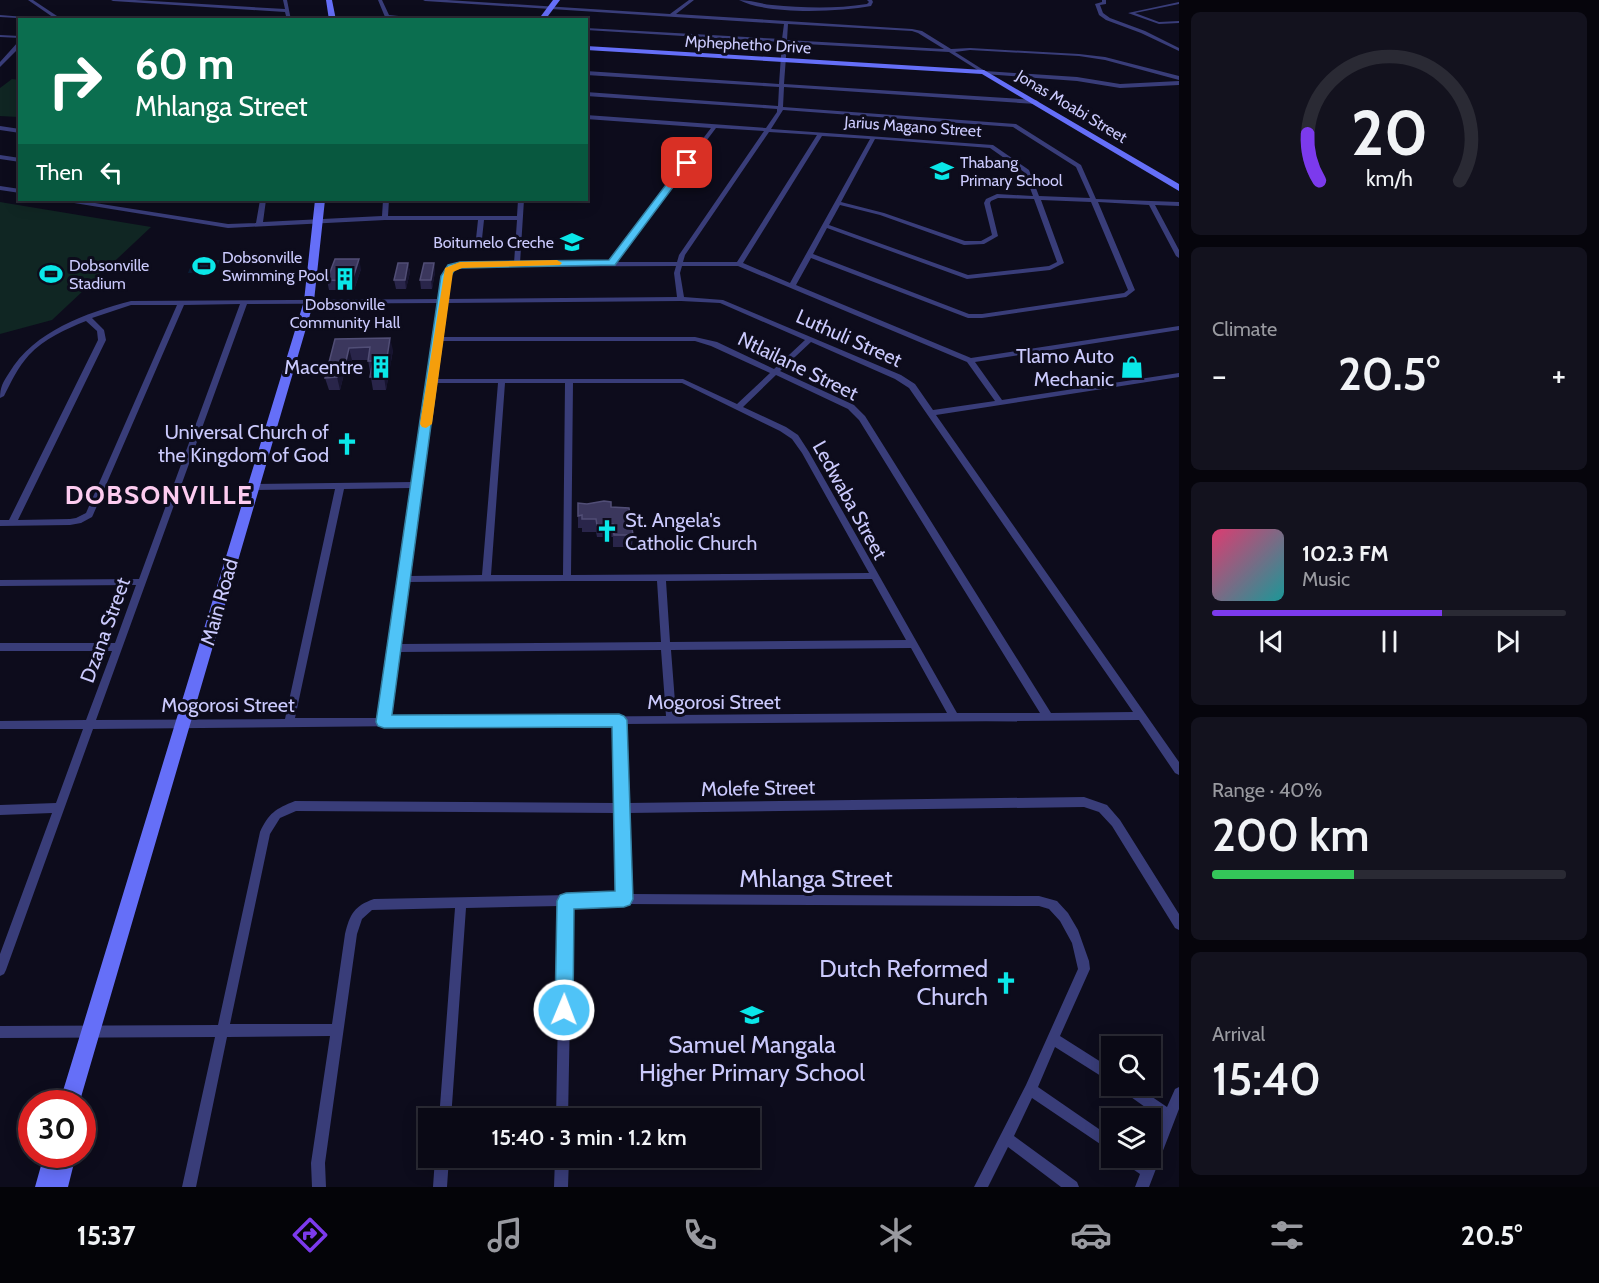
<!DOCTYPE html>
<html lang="en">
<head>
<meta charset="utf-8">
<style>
	:root { --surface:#0a0915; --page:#13121e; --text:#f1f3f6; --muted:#999aa0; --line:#2a2a34; --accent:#7c3aed }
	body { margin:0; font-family:Cabin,sans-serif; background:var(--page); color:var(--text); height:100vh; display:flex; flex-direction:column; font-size:22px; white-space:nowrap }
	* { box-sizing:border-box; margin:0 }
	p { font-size:20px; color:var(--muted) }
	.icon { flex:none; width:33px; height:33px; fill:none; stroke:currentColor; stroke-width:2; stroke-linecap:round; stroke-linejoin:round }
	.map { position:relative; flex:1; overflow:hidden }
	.side { display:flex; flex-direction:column; gap:12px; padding:12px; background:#06050c; width:420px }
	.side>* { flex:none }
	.banner { position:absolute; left:18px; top:18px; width:570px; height:183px; border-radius:0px; box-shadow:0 3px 15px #0003,0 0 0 2px var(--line); background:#0b6e4f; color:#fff; overflow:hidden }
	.fabs { position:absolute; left:1101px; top:1036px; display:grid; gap:12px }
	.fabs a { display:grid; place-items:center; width:60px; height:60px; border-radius:0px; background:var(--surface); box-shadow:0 3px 15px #0003,0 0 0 2px var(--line); font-size:30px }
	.speed { position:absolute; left:18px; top:1090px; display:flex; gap:12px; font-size:30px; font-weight:700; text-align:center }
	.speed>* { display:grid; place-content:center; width:78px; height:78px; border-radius:50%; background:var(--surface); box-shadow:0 3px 15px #0003,0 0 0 2px var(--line); line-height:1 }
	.speed .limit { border:9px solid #d22; background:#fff; color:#111 }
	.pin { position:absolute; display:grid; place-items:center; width:51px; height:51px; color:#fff; margin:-26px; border-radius:12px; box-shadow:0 3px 9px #0006 }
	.me { position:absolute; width:66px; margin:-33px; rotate:1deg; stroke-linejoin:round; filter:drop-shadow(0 0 4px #0008) }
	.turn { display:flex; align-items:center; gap:21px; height:126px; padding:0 18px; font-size:27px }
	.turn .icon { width:78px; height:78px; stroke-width:2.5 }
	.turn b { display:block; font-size:42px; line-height:51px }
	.then { display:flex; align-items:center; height:57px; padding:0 18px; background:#0003; gap:12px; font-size:22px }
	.big { font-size:45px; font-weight:600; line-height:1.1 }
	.side .card { flex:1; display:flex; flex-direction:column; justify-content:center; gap:9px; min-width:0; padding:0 21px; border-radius:9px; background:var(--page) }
	.side .dial { align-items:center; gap:0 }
	.dial svg { height:156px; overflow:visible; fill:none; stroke:var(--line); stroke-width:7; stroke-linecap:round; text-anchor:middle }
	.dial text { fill:var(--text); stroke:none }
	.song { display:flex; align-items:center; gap:18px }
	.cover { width:72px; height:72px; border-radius:9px; background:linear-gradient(135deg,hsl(340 70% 55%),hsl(180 70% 35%)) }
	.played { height:6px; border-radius:3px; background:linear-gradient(90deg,var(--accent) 65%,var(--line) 65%) }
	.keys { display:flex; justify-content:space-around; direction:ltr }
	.heat { display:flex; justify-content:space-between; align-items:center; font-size:33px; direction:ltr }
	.charge { height:9px; border-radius:4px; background:linear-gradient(90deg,#34c759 40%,var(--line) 0) }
	.trip { position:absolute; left:418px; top:1108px; width:342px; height:60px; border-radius:0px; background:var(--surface); box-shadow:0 3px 15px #0003,0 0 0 2px var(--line); font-weight:600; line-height:60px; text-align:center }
	.tab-bar { display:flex; height:96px; justify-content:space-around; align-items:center; background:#040408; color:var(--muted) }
	.tab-bar .icon { width:42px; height:42px }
	.tab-bar .current { color:var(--accent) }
	.tab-bar b { font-size:27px; color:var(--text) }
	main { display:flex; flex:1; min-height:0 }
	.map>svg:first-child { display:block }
	.green { fill:#102623 }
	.water { fill:#0a1f37 }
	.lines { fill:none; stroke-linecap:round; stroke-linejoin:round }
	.street { fill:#393d79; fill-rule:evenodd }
	.secondary { fill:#656ff8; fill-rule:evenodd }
	.wall { fill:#29254a }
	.shaded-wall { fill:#17142f }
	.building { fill:#3b375d; stroke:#514e76; stroke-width:1.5 }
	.route { fill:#4fc3f7; stroke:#337fa1; stroke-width:1.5 }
	.slow { fill:#f59e0b }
	.labels { text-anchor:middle; stroke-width:6; stroke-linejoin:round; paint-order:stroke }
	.far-street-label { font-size:16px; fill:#cbcafd; stroke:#0d0c1c }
	.far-poi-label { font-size:16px; fill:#cbcafd; stroke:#0d0c1c; text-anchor:start }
	.street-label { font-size:20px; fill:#cbcafd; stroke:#0d0c1c }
	.poi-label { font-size:20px; fill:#cbcafd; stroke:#0d0c1c; text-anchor:end }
	.near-street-label { font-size:24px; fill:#cbcafd; stroke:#0d0c1c }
	.near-poi-label { font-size:24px; fill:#cbcafd; stroke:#0d0c1c; text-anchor:end }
	.district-label { font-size:26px; font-weight:bold; letter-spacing:1.5px; fill:#fdccf0; stroke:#0d0c1c }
</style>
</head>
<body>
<main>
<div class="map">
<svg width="1179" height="1187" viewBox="0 0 1179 1187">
	<rect width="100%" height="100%" fill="#0d0c1c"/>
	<path class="green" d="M12,79L19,80V117L0,116V88Z
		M0,202L151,227L52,320L0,334Z"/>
	<path class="water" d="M193,260H220L215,272L188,273Z"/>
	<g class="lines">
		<path class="street" d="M28,0H33L63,20H57Z
			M111,0H135L285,9L283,0H287L291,20H287L285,12L113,1Z
			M378,0H382L389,15L437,20H412L385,17Z
			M423,0H447L670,14L689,0H694L676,14L912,29L922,31L951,49L970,48L1079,54L1105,57L1179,76V80L1105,60L1079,56L970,50L955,52L985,71L1077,77L1120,84L1179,81V85L1120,88L1077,81L984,74L949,52L787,43L784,84L1036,100L1039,102L1036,104L784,87L783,107L1016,124L1081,165L1096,199L1179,202V206L1155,205L1179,250V258L1176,256L1149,205L1098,202L1135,290L1126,297L982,318H968L811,258L796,285L971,358L1179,326V330L975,362L1002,400L1179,373V377L936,415L1179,762V775L1175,773L1139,720L624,724L627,803L1084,797L1107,805L1120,820L1179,914V930L1175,928L1112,826L1099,812L1084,807L627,813L629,894L1039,896L1057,901L1068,913L1078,930L1089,961L1090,969L1060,1036L1112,1069V1083L1055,1047L1038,1087L1112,1138V1152L1032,1098L1014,1136L1077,1182L1079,1187H1061L1008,1147L988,1187H974L1026,1085L1078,969L1072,943L1060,921L1049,909L1039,906L624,904L572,905L568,1119H556L560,906L466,908L451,1119H439L455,908L372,910L362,919L357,934L325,1163L326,1187H312L311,1163L330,1036L227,1037L196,1187H182L215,1037L0,1038V1026L218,1025L260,832C269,813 275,809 295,801L616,803L614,724L93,729L6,970L4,974L0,976V954L52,813L0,815V805L56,803L83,729H0V721L86,720L112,651H0V643H115L136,585L0,586V580L139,579L240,304L184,305L93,515L92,517L81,523L70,525L0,526V520H9L98,340L97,331L86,321C66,329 44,339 29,355C18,367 11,382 4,396L0,398C0,387 3,382 9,373C34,331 86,313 131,301L439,299L443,276L450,266L461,263H514L517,220H484L481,248L478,250L475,248L478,220H385L228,228L68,202L65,200H76L228,224L256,223L260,200H266L263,222L382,216L383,200H389L388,216H517L518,200H524L520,263H608L711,128L586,119V115L766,128L777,112V109L586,96V92L778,106L779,87L586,75V71L779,84L782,42L586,30V28L782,39L784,24L425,1ZM788,24L912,31L918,33L944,49L787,40ZM783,110L1013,127L1076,167L1090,198L1039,196L1029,170L993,145L771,129ZM716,128L764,131L679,255L677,262H615ZM769,132L817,135L737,262H683L685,255ZM822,136L870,139L790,283L743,263ZM875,139L990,148L1024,172L1033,196L997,194L986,199L984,203L992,235L981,241H965L884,213L841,202ZM998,198L1034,199L1057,262L1049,266L968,275L829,225L840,205L880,215L964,245L984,244L998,236L990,203L991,201ZM1041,200L1091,202L1128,290L1124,293L982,314H969L813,254L827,228L967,279L1050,270L1064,263ZM676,266L674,273L677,297L446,299L449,276L454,268L461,267ZM682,266H738L967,362L995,401L933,410L915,384L901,375L723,300L684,297L680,273ZM681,301L720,303L805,340L774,369L717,342L695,337H441L446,303ZM439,303L413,482L253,484L249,487L253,490L335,489L285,719L96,720L247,304ZM131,305H177L86,513L76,518L70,519L18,520L106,340L104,330L92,318ZM441,341H695L711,346L770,373L737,404L683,379H435ZM811,342L895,379L909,388L1133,712L1051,713L865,416L854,405L780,371ZM776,375L848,409L859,420L1040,713H957L809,452L798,435L786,427L743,407ZM435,383H498L482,575L409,576ZM505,383H565L563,575H491ZM573,383H682L780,431L792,439L802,453L869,573L571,575ZM412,488L380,718H295L344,489ZM872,579L906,640L670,642L666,581ZM567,581H657L661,642L400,644L408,582ZM911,648L947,713L676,715L671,650ZM661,650L666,716L390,718L398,652ZM296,811L616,813L618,894L374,899C354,906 350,914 345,934L332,1024H230L270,834L280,818Z
			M739,0C750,0 761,4 772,5C803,8 836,9 867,4L869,2L867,0H872L873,2L871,6C838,12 768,15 739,0Z
			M1102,0H1106V4L1100,5L1103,13L1110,18L1145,31L1179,48V51L1141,33L1106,20L1099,15L1095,4L1102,2Z
			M1179,2V4L1135,13L1159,22L1179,21V23L1159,24L1128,13Z
			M0,15L50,19L52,20L0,17Z
			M0,35L20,36V38L0,37Z
			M18,42H20V47L0,67V62Z
			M0,126L20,129V133L0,130Z
			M0,155L20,158V162L0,159Z
			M0,186L20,189V193L0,190Z
			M1119,1086H1136L1167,1107L1175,1089L1179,1087V1109L1149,1187H1135L1140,1174L1124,1163L1122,1158H1140L1145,1162L1147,1158H1150V1149L1162,1119L1121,1090Z
			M435,1158H449L447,1187H433Z
			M555,1158H569L568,1187H554Z"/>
		<path class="secondary" d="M326,0H332L336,20H329Z
			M553,0H560L545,20H538Z
			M586,46L984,70L1179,184V191L982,74L586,50Z
			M315,200H325L314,301L79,1104H59L304,301Z
			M44,1155H76L68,1187H35Z"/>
	</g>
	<path class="wall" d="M408,263L410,272L406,289H396L394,280Z
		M434,263L435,272L432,289H421L420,280Z
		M361,269L354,290H329L327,280Z
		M335,339L393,350L386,390H373L368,360H352L349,374H344L340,390H329L325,378Z
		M578,503L611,507L633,535L632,547H613V537H597L596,532H582V528H578Z"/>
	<path class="shaded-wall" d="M359,259L361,269L354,290L352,281Z
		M408,263L410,272L406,289L405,280Z
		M434,263L435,272L432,289L431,280Z
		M390,338L393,350L386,390L384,377Z
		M349,348L352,360L349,374L346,361Z
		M341,361L344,374L340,390L337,377Z"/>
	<path class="building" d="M335,259H359L352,281L327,280Z
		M398,263H408L405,280H394Z
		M424,263H434L431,280H420Z
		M390,338L384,377H370L373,361H368L370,347L349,348L346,361H341L337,377L325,378L335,339Z
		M604,501L611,502V507L629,508L633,535H614L613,524L597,525L596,519H582V515L578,516V503L587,504Z"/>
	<path class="route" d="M684,161L691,163L615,265L461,268L455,269L451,276L392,715L619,714L624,716L627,720L633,899L630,905L624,907L574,909L573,1010L571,1016L564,1019L558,1016L555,1010L557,901L560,895L566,893L615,891L612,727L384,728L378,726L376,722L441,276L448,265L460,262L609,260Z"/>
	<path class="slow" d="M557,260L562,263L560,265L462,268L453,272L432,424L426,428L422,427L420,424L445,268L460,262Z"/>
	<defs>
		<g id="school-bare" transform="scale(1.8)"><path d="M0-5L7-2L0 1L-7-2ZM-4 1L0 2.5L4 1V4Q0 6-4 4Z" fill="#0ae7e8" stroke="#0d0c1c" stroke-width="2.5" paint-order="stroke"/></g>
		<g id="stadium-bare" transform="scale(1.8)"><path d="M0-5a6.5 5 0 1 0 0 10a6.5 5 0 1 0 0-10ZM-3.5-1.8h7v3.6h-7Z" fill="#0ae7e8" stroke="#0d0c1c" stroke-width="2.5" paint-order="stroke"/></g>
		<g id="building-bare" transform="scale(1.8)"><path d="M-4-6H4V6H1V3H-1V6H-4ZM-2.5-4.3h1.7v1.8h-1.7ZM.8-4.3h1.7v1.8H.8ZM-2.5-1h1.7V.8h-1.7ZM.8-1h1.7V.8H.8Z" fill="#0ae7e8" stroke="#0d0c1c" stroke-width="2.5" paint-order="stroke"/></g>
		<g id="shop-bare" transform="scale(1.8)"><path d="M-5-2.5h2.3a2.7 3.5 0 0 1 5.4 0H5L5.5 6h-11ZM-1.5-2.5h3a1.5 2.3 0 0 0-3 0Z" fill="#0ae7e8" stroke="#0d0c1c" stroke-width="2.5" paint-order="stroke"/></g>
		<g id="church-bare" transform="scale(1.8)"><path d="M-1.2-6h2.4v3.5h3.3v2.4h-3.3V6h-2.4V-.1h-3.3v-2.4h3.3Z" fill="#0ae7e8" stroke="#0d0c1c" stroke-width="2.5" paint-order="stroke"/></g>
	</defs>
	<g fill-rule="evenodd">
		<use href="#school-bare" x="942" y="171"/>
		<use href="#school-bare" x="572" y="242"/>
		<use href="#stadium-bare" x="204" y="266"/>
		<use href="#stadium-bare" x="51" y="274"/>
		<use href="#building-bare" x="345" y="279"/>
		<use href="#building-bare" x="381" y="367"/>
		<use href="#shop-bare" x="1132" y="367"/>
		<use href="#church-bare" x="347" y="444"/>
		<use href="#church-bare" x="607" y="531"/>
		<use href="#church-bare" x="1006" y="983"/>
		<use href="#school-bare" x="752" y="1015"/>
	</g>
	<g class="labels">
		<g class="far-street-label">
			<text transform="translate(748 44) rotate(3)" y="6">Mphephetho Drive</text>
			<text transform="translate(1072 106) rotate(31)" y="6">Jonas Moabi Street</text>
			<text transform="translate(913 126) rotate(4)" y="6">Jarius Magano Street</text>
		</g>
		<g class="far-poi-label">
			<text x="960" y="168">Thabang<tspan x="960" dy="18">Primary School</tspan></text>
			<text x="554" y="248" text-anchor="end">Boitumelo Creche</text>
			<text x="222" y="263">Dobsonville<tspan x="222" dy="18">Swimming Pool</tspan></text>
			<text x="69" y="271">Dobsonville<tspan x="69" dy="18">Stadium</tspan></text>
			<text x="345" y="310" text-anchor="middle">Dobsonville<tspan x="345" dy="18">Community Hall</tspan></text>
		</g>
		<g class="street-label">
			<text transform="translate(849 338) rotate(24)" y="7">Luthuli Street</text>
			<text transform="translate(798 366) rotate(26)" y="7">Ntlailane Street</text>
			<text transform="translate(850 500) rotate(61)" y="7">Ledwaba Street</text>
			<text transform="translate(219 602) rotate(-74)" y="7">Main Road</text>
			<text transform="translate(105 630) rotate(-70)" y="7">Dzana Street</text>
			<text x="714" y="709">Mogorosi Street</text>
			<text x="228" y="712">Mogorosi Street</text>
			<text transform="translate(758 788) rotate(-1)" y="7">Molefe Street</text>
		</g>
		<g class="poi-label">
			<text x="1114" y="363">Tlamo Auto<tspan x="1114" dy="23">Mechanic</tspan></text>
			<text x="363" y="374">Macentre</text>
			<text x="329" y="439">Universal Church of<tspan x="329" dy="23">the Kingdom of God</tspan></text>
			<text x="625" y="527" text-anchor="start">St. Angela's<tspan x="625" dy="23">Catholic Church</tspan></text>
		</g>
		<g class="near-street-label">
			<text x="816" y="887">Mhlanga Street</text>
		</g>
		<g class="near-poi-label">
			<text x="988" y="977">Dutch Reformed<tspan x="988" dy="28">Church</tspan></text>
			<text x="752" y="1053" text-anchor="middle">Samuel Mangala<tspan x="752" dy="28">Higher Primary School</tspan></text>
		</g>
		<g class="district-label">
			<text x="159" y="504">DOBSONVILLE</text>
		</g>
	</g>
</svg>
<div class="fabs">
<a><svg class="icon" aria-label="search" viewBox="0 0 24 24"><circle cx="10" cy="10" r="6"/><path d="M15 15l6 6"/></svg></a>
<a><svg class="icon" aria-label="layers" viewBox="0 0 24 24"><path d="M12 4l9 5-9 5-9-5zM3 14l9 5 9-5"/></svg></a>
</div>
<div class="speed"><div class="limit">30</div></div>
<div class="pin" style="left:687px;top:163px;background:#d93025"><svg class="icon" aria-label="arrive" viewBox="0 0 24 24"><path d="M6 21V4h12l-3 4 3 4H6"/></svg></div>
<svg class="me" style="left:564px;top:1010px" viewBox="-20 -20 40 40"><circle r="17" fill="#4fc3f7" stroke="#fff" stroke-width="3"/><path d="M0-11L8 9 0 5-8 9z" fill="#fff"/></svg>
<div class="trip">15:40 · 3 min · 1.2 km</div>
<div class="banner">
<div class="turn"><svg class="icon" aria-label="right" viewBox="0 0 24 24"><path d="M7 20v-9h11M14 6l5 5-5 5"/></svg><div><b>60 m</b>Mhlanga Street</div></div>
<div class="then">Then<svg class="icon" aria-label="left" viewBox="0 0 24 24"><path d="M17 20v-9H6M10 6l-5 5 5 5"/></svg></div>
</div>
</div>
<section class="side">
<div class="card dial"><svg viewBox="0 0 100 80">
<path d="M14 69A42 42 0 1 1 86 69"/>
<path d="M14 69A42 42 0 0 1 8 45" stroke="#7c3aed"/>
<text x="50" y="56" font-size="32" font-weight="700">20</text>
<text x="50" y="72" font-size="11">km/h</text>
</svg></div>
<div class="card"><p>Climate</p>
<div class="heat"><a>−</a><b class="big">20.5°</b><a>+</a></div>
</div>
<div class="card">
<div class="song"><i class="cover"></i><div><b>102.3 FM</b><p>Music</p></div></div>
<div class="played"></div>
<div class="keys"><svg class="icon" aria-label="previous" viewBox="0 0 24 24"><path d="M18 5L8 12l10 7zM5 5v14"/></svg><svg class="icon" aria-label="pause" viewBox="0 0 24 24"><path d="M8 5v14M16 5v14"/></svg><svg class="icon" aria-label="next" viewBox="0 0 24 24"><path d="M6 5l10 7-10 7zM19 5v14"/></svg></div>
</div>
<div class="card"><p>Range · 40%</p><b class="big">200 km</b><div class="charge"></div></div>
<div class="card"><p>Arrival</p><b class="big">15:40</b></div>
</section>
</main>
<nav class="tab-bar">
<b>15:37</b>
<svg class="icon current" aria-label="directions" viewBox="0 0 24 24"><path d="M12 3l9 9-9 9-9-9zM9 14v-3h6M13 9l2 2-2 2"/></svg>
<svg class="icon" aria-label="music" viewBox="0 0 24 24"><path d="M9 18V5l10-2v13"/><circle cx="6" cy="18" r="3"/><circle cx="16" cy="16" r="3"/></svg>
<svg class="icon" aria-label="phone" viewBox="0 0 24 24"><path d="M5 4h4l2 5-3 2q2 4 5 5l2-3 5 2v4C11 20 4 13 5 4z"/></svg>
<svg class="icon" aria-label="climate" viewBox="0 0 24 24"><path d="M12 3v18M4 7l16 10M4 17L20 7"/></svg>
<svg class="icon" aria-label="car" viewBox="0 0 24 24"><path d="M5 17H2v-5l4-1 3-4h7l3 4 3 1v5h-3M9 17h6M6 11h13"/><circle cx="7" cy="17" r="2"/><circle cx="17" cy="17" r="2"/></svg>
<svg class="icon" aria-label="filters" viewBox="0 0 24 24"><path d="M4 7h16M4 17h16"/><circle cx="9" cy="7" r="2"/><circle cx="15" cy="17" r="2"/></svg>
<b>20.5°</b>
</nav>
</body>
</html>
